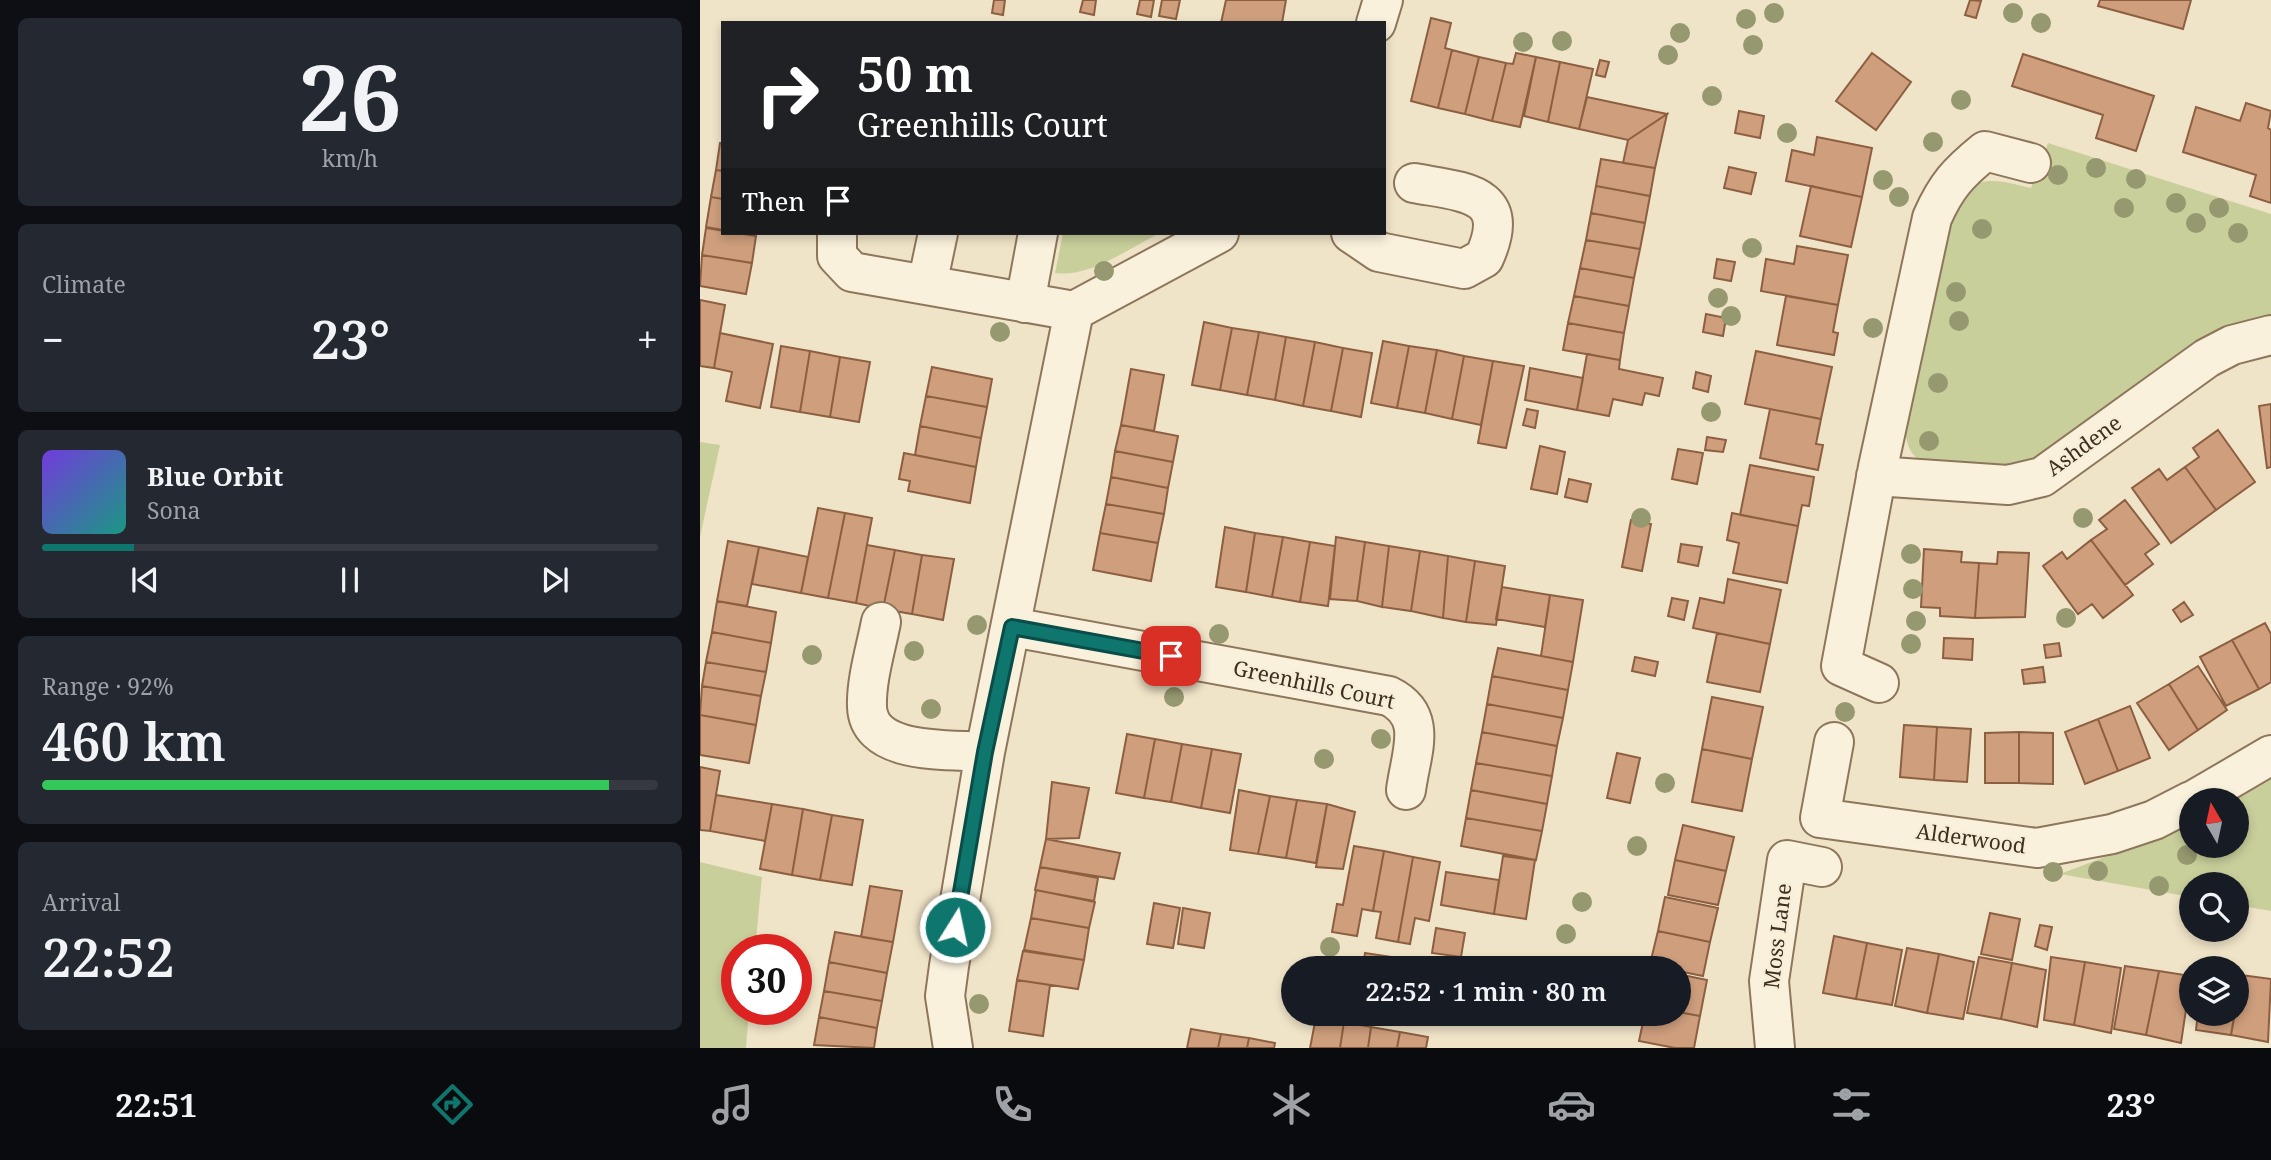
<!DOCTYPE html>
<html lang="en">
<head>
<meta charset="utf-8">
<style>
	:root { --surface:#171b24; --page:#242831; --text:#f1f3f6; --muted:#9ea1a6; --line:#363941; --accent:#0f766e }
	body { margin:0; font-family:"Noto Serif",serif; background:var(--page); color:var(--text); height:100vh; display:flex; flex-direction:column; font-size:26px; white-space:nowrap }
	* { box-sizing:border-box; margin:0 }
	p { font-size:23px; color:var(--muted) }
	.icon { flex:none; width:38px; height:38px; fill:none; stroke:currentColor; stroke-width:2; stroke-linecap:round; stroke-linejoin:round }
	.map { position:relative; flex:1; overflow:hidden }
	.sheet { display:flex; flex-direction:column; gap:18px; padding:18px; background:#0d0f14; width:700px }
	.sheet>* { flex:none }
	.guide { position:absolute; left:21px; top:21px; width:665px; height:214px; border-radius:0px; box-shadow:0 4px 10px #0003; background:#202124; color:#fff; overflow:hidden }
	.needle { width:46px; rotate:351deg }
	.buttons { position:absolute; left:1479px; top:788px; display:grid; gap:14px }
	.buttons a { display:grid; place-items:center; width:70px; height:70px; border-radius:50%; background:var(--surface); box-shadow:0 4px 10px #0003; font-size:35px }
	.speed { position:absolute; left:21px; top:934px; display:flex; gap:14px; font-size:35px; font-weight:700; text-align:center }
	.speed>* { display:grid; place-content:center; width:91px; height:91px; border-radius:50%; background:var(--surface); box-shadow:0 4px 10px #0003; line-height:1 }
	.speed .limit { border:10px solid #d22; background:#fff; color:#111 }
	.pin { position:absolute; display:grid; place-items:center; width:60px; height:60px; color:#fff; margin:-30px; border-radius:14px; box-shadow:0 4px 10px #0006 }
	.me { position:absolute; width:77px; margin:-38px; rotate:10deg; stroke-linejoin:round; filter:drop-shadow(0 0 5px #0008) }
	.turn { display:flex; align-items:center; gap:24px; height:147px; padding:0 21px; font-size:32px }
	.turn .icon { width:91px; height:91px; stroke-width:2.5 }
	.turn b { display:block; font-size:49px; line-height:60px }
	.then { display:flex; align-items:center; height:66px; padding:0 21px; background:#0003; gap:14px; font-size:26px }
	.big { font-size:52px; font-weight:600; line-height:1.1 }
	.sheet .card { flex:1; display:flex; flex-direction:column; justify-content:center; gap:10px; min-width:0; padding:0 24px; border-radius:10px; background:var(--page) }
	.sheet .dial { align-items:center; gap:0 }
	.dial b { font-size:91px; line-height:1 }
	.song { display:flex; align-items:center; gap:21px }
	.cover { width:84px; height:84px; border-radius:10px; background:linear-gradient(135deg,hsl(260 70% 55%),hsl(170 70% 35%)) }
	.played { height:7px; border-radius:4px; background:linear-gradient(90deg,var(--accent) 15%,var(--line) 15%) }
	.keys { display:flex; justify-content:space-around; direction:ltr }
	.heat { display:flex; justify-content:space-between; align-items:center; font-size:38px; direction:ltr }
	.charge { height:10px; border-radius:5px; background:linear-gradient(90deg,#34c759 92%,var(--line) 0) }
	.trip { position:absolute; left:581px; top:956px; width:410px; height:70px; border-radius:35px; background:var(--surface); box-shadow:0 4px 10px #0003; font-weight:600; line-height:70px; text-align:center }
	.tab-bar { display:flex; height:112px; justify-content:space-around; align-items:center; background:#090b0e; color:var(--muted) }
	.tab-bar .icon { width:49px; height:49px }
	.tab-bar .active { color:var(--accent) }
	.tab-bar b { font-size:32px; color:var(--text) }
	main { display:flex; flex:1; min-height:0 }
	.map>svg:first-child { display:block }
	.green { fill:#c9cf9b }
	.building { fill:#cf9f7d; stroke:#8d5f41; stroke-width:2 }
	.lines { fill:none; stroke-linecap:round; stroke-linejoin:round }
	.minor-casing { stroke:#8d765c; stroke-width:42 }
	.minor { stroke:#faf1dc; stroke-width:38 }
	.tree { fill:#96986f }
	.route-casing { stroke:#0a4d48; stroke-width:18 }
	.route { stroke:#0f766e; stroke-width:12 }
	.labels { text-anchor:middle; stroke-width:5; stroke-linejoin:round; paint-order:stroke }
	.street-label { font-size:21px; fill:#3d2e20; stroke:#f7eed8 }
</style>
</head>
<body>
<main>
<section class="sheet">
<div class="card dial"><b>26</b><p>km/h</p></div>
<div class="card"><p>Climate</p>
<div class="heat"><a>−</a><b class="big">23°</b><a>+</a></div>
</div>
<div class="card">
<div class="song"><i class="cover"></i><div><b>Blue Orbit</b><p>Sona</p></div></div>
<div class="played"></div>
<div class="keys"><svg class="icon" aria-label="previous" viewBox="0 0 24 24"><path d="M18 5L8 12l10 7zM5 5v14"/></svg><svg class="icon" aria-label="pause" viewBox="0 0 24 24"><path d="M8 5v14M16 5v14"/></svg><svg class="icon" aria-label="next" viewBox="0 0 24 24"><path d="M6 5l10 7-10 7zM19 5v14"/></svg></div>
</div>
<div class="card"><p>Range · 92%</p><b class="big">460 km</b><div class="charge"></div></div>
<div class="card"><p>Arrival</p><b class="big">22:52</b></div>
</section>
<div class="map">
<svg width="1571" height="1048" viewBox="0 0 1571 1048">
	<rect width="100%" height="100%" fill="#f0e4c8"/>
	<path class="green" d="M1348,143L1571,214V318L1337,459L1308,468L1222,462C1209,454 1207,444 1205,429C1214,385 1242,214 1268,189C1285,174 1312,184 1331,188Z
		M363,233H460C429,248 390,278 355,273Z
		M0,442L20,445L0,537Z
		M1571,773V911L1537,905L1536,884H1491V897L1360,874L1491,824V845H1536V800H1530Z
		M0,862L62,877L55,950H37V1010H49L46,1048H0Z"/>
	<path class="building" d="M294,0H305L303,15L292,13Z
		M383,0H396L394,15L380,12Z
		M440,0H454L451,17L437,14Z
		M462,0H480L476,19L459,16Z
		M526,0H586L582,23H521Z
		M1270,0L1281,1L1276,18L1265,15Z
		M1400,0H1491L1483,29L1398,6Z
		M731,18L751,23L745,48L752,50L738,108L711,101Z
		M752,50L779,57L765,114L738,108Z
		M816,53L836,57L820,127L792,121L806,63L813,64Z
		M1172,53L1211,82L1176,130L1136,101Z
		M1323,54L1454,96L1436,151L1396,138L1403,115L1312,86Z
		M779,57L806,63L792,121L765,114Z
		M836,57L860,62L848,122L824,116Z
		M900,60L909,62L905,77L896,75Z
		M860,62L893,69L879,129L848,122Z
		M887,97L967,114L928,140L879,129Z
		M1546,103L1571,111L1568,128L1571,130V203L1550,196L1556,175L1483,152L1496,107L1540,121Z
		M1039,111L1064,116L1060,138L1035,133Z
		M967,114L955,168L923,163L928,140Z
		M1117,137L1172,148L1162,197L1086,181L1092,150L1114,155Z
		M20,143H23V171L16,170Z
		M901,159L955,168L950,196L896,186Z
		M1029,167L1056,173L1051,194L1024,188Z
		M16,170L23,171V199L11,197Z
		M896,186L950,196L945,223L891,213Z
		M1111,186L1162,197L1151,247L1100,236Z
		M11,197L23,199V230L6,227Z
		M891,213L945,223L940,249L886,240Z
		M6,228L56,236L52,263L2,255Z
		M886,240L940,249L934,278L880,268Z
		M1097,246L1148,255L1138,305L1061,291L1066,259L1094,264Z
		M2,255L52,263L46,294L0,286Z
		M1017,259L1035,262L1031,281L1014,278Z
		M880,268L934,278L929,306L874,296Z
		M874,296L929,306L924,333L868,323Z
		M1086,296L1138,305L1133,332L1138,333L1134,355L1077,345Z
		M0,300L25,305L14,368L0,366Z
		M1006,314L1026,318L1023,336L1003,332Z
		M504,322L532,328L520,390L492,385Z
		M868,323L924,333L920,360L863,350Z
		M532,328L559,332L547,395L520,390Z
		M559,332L586,337L575,400L547,395Z
		M20,333L73,344L60,408L26,401L32,372L14,368Z
		M586,337L615,342L603,406L575,400Z
		M683,341L709,346L697,408L671,403Z
		M615,342L643,348L631,411L603,406Z
		M81,346L110,351L100,412L71,407Z
		M709,346L737,350L725,413L697,408Z
		M643,348L672,353L661,417L631,411Z
		M737,350L764,356L752,419L725,413Z
		M110,351L140,357L130,417L100,412Z
		M1056,351L1132,367L1121,419L1045,404Z
		M887,354L920,360L919,369L963,378L959,396L945,393L942,405L913,399L909,416L877,410Z
		M764,356L793,361L781,425L752,419Z
		M140,357L170,362L159,422L130,417Z
		M793,361L824,366L806,448L778,443Z
		M232,367L292,379L287,407L226,396Z
		M830,368L883,378L877,410L825,400Z
		M431,369L464,375L454,431L421,425Z
		M996,372L1011,376L1008,392L993,388Z
		M226,396L287,407L281,438L220,426Z
		M1571,404V467L1567,468L1559,406Z
		M827,409L838,411L835,428L823,425Z
		M1070,409L1121,419L1116,444L1123,445L1118,470L1060,458Z
		M421,425L478,436L473,462L415,451Z
		M220,426L281,438L276,467L215,455Z
		M1518,430L1555,482L1516,510L1485,467L1499,457L1493,448Z
		M1007,437L1026,440L1023,452L1005,450Z
		M840,446L865,452L857,494L831,489Z
		M978,449L1003,453L997,484L972,479Z
		M415,451L473,462L468,488L411,477Z
		M204,453L276,467L270,503L208,491L210,481L199,479Z
		M1050,465L1114,477L1109,506L1102,505L1098,526L1040,515Z
		M1485,467L1516,510L1471,543L1432,488L1459,469L1467,480Z
		M411,477L468,488L464,514L406,504Z
		M869,479L891,484L887,502L865,497Z
		M1425,500L1459,544L1445,554L1453,564L1425,585L1391,540L1407,529L1399,520Z
		M406,504L464,514L458,543L400,533Z
		M118,508L145,513L128,598L101,593Z
		M145,513L172,518L156,603L128,598Z
		M1032,513L1098,526L1087,583L1033,573L1039,543L1027,540Z
		M931,520L951,524L942,571L922,567Z
		M525,527L555,533L546,592L516,587Z
		M400,533L458,543L451,581L393,570Z
		M555,533L583,537L572,597L546,592Z
		M583,537L610,542L600,602L572,597Z
		M636,537L665,542L657,601L630,599Z
		M1391,540L1433,595L1403,618L1392,604L1378,614L1343,566L1362,552L1367,559Z
		M28,541L59,547L47,606L17,601Z
		M610,542L635,546L628,606L600,602Z
		M665,542L689,546L682,607L657,601Z
		M981,544L1002,547L998,566L978,562Z
		M167,545L195,550L183,609L156,603Z
		M689,546L720,551L711,611L682,607Z
		M59,547L108,557L101,593L52,584Z
		M1224,549L1262,552L1261,562L1279,563L1275,618L1240,616V608L1221,607Z
		M195,550L222,555L212,614L183,609Z
		M720,551L748,556L743,618L711,611Z
		M1298,552L1329,553L1325,617L1275,618L1279,563L1297,564Z
		M222,555L254,559L243,620L212,614Z
		M748,556L775,561L766,622L743,618Z
		M775,561L805,566L796,625L766,622Z
		M1028,579L1081,590L1070,644L993,628L1000,598L1024,603Z
		M802,587L850,595L845,627L796,619Z
		M850,595L883,600L873,662L841,656Z
		M972,598L988,601L984,620L968,616Z
		M17,601L76,612L71,643L12,632Z
		M1484,602L1493,615L1481,622L1473,610Z
		M1565,623L1571,634V682L1559,689L1532,640Z
		M12,632L71,643L66,672L6,662Z
		M1017,633L1070,644L1060,692L1007,682Z
		M1244,638L1273,639L1272,660L1243,658Z
		M1532,640L1559,689L1526,706L1500,657Z
		M1359,643L1361,656L1346,658L1344,645Z
		M798,648L873,662L868,690L792,676Z
		M935,657L958,662L955,676L932,671Z
		M6,662L66,672L61,696L2,686Z
		M1498,666L1527,710L1498,730L1469,684Z
		M1343,667L1345,682L1324,684L1322,670Z
		M792,676L868,690L863,718L787,704Z
		M1469,684L1498,730L1469,750L1437,703Z
		M2,686L61,696L56,725L0,715Z
		M1012,697L1063,707L1052,759L1002,749Z
		M787,704L863,718L857,746L782,732Z
		M1430,706L1450,758L1418,771L1398,719Z
		M0,715L56,725L49,763L0,755Z
		M1398,719L1418,771L1385,784L1365,732Z
		M1204,725L1237,727L1234,780L1200,777Z
		M1237,727L1271,729L1267,782L1234,780Z
		M782,732L857,746L852,776L776,763Z
		M1319,732L1353,733V784L1319,783Z
		M1319,732V783H1285V733Z
		M427,734L455,739L444,798L416,793Z
		M455,739L482,744L471,802L444,798Z
		M482,744L512,749L501,808L471,802Z
		M512,749L541,754L530,813L501,808Z
		M1002,749L1052,759L1042,811L992,802Z
		M917,753L940,758L930,803L907,798Z
		M776,763L852,776L847,804L771,790Z
		M0,767L20,771L10,831L0,830Z
		M352,782L389,788L379,838L346,839Z
		M539,790L570,796L558,854L530,850Z
		M771,790L847,804L842,831L766,818Z
		M16,795L72,804L65,841L10,831Z
		M570,796L597,800L586,858L558,854Z
		M597,800L627,804L616,863L586,858Z
		M72,804L103,809L92,875L60,869Z
		M627,804L655,812L643,869L616,867Z
		M103,809L132,815L120,880L92,875Z
		M132,815L163,820L152,885L120,880Z
		M766,818L842,831L836,860L761,846Z
		M983,825L1034,837L1026,871L975,860Z
		M346,839L420,853L414,879L340,867Z
		M654,846L684,851L673,911L662,909L657,936L632,932L637,904L643,905Z
		M684,851L713,857L698,942L676,938L681,912L673,911Z
		M803,856L835,860L826,919L794,914Z
		M713,857L740,862L729,921L715,918L710,944L698,942Z
		M975,860L1026,871L1018,905L968,895Z
		M340,867L398,878L394,901L335,890Z
		M746,872L799,880L794,914L741,905Z
		M170,886L202,891L193,942L161,937Z
		M336,890L395,902L389,928L331,918Z
		M965,897L1018,908L1010,942L958,931Z
		M454,903L480,908L473,948L447,944Z
		M483,908L510,913L504,948L478,944Z
		M1290,913L1320,919L1312,960L1281,954Z
		M331,918L389,928L384,960L324,950Z
		M1340,925L1352,927L1347,950L1335,946Z
		M736,928L765,933L761,957L732,953Z
		M958,931L1010,942L1003,976L978,971V968L950,964Z
		M135,932L193,942L187,973L129,962Z
		M1134,936L1167,943L1156,999L1123,993Z
		M1167,943L1202,950L1192,1005L1156,999Z
		M1207,948L1239,954L1227,1013L1195,1006Z
		M323,951L384,960L378,989L317,980Z
		M665,953L692,957L690,968H663Z
		M1239,954L1274,962L1263,1019L1227,1013Z
		M1279,957L1312,963L1301,1019L1267,1013Z
		M1351,957L1385,962L1374,1025L1344,1020Z
		M129,962L187,973L182,1001L124,991Z
		M1385,962L1421,968L1411,1033L1374,1025Z
		M1312,963L1346,970L1337,1027L1301,1019Z
		M1425,966L1459,971L1446,1035L1414,1029Z
		M1459,971L1491,976L1481,1043L1446,1035Z
		M978,974L1007,980L1000,1016L978,1012Z
		M1541,975L1571,979L1568,1042L1531,1035Z
		M317,980L350,985L343,1036L309,1031Z
		M124,991L182,1001L177,1028L119,1017Z
		M978,1012L1000,1016L994,1048H975L939,1041L945,1013Z
		M1498,1013H1535L1531,1035L1496,1030Z
		M119,1017L177,1028L174,1048L114,1045Z
		M616,1017L644,1022L640,1048H610Z
		M644,1022L671,1027L668,1048H640Z
		M671,1027L700,1032L697,1048H668Z
		M491,1029L521,1034L518,1048H487Z
		M700,1032L728,1037L726,1048H697Z
		M521,1034L549,1038L547,1048H518Z
		M549,1038L575,1043L574,1048H547Z"/>
	<g class="lines">
		<g class="minor-casing">
			<path id="minor" d="M676,23L683,0
				M137,233V256L152,272L374,311
				M651,233L679,252L764,269L784,258C814,192 763,192 714,183
				M227,285L238,233
				M325,303L338,233
				M1176,476L1308,485L1342,477L1507,358L1532,345L1571,335
				M181,622C176,648 166,680 167,707C169,756 250,749 285,752
				M312,627L689,696C729,716 711,752 706,790
				M1179,683L1141,666L1178,467L1232,218C1246,186 1258,173 1285,151L1331,163
				M1134,742L1120,818L1337,848L1412,834L1454,820L1491,801
				M1494,800L1571,755
				M253,1048L245,996L249,966L285,752L374,311L519,233
				M1075,1048L1069,981L1087,860L1122,867"/>
		</g>
		<use href="#minor" class="minor"/>
	</g>
	<g class="tree">
		<circle cx="1074" cy="13" r="10"/>
		<circle cx="1313" cy="13" r="10"/>
		<circle cx="1046" cy="19" r="10"/>
		<circle cx="1341" cy="23" r="10"/>
		<circle cx="980" cy="33" r="10"/>
		<circle cx="862" cy="41" r="10"/>
		<circle cx="823" cy="42" r="10"/>
		<circle cx="1053" cy="45" r="10"/>
		<circle cx="968" cy="55" r="10"/>
		<circle cx="1012" cy="96" r="10"/>
		<circle cx="1261" cy="100" r="10"/>
		<circle cx="1087" cy="133" r="10"/>
		<circle cx="1233" cy="142" r="10"/>
		<circle cx="1396" cy="168" r="10"/>
		<circle cx="1358" cy="175" r="10"/>
		<circle cx="1436" cy="179" r="10"/>
		<circle cx="1183" cy="180" r="10"/>
		<circle cx="1199" cy="197" r="10"/>
		<circle cx="1476" cy="203" r="10"/>
		<circle cx="1424" cy="208" r="10"/>
		<circle cx="1519" cy="208" r="10"/>
		<circle cx="1496" cy="223" r="10"/>
		<circle cx="1282" cy="229" r="10"/>
		<circle cx="1538" cy="233" r="10"/>
		<circle cx="1052" cy="248" r="10"/>
		<circle cx="404" cy="271" r="10"/>
		<circle cx="1256" cy="292" r="10"/>
		<circle cx="1018" cy="298" r="10"/>
		<circle cx="1031" cy="316" r="10"/>
		<circle cx="1259" cy="321" r="10"/>
		<circle cx="1173" cy="328" r="10"/>
		<circle cx="300" cy="332" r="10"/>
		<circle cx="1238" cy="383" r="10"/>
		<circle cx="1011" cy="412" r="10"/>
		<circle cx="1229" cy="441" r="10"/>
		<circle cx="941" cy="518" r="10"/>
		<circle cx="1383" cy="518" r="10"/>
		<circle cx="1211" cy="554" r="10"/>
		<circle cx="1213" cy="589" r="10"/>
		<circle cx="1366" cy="618" r="10"/>
		<circle cx="1216" cy="621" r="10"/>
		<circle cx="277" cy="625" r="10"/>
		<circle cx="519" cy="634" r="10"/>
		<circle cx="1211" cy="644" r="10"/>
		<circle cx="214" cy="651" r="10"/>
		<circle cx="112" cy="655" r="10"/>
		<circle cx="474" cy="697" r="10"/>
		<circle cx="231" cy="709" r="10"/>
		<circle cx="1145" cy="712" r="10"/>
		<circle cx="681" cy="739" r="10"/>
		<circle cx="624" cy="759" r="10"/>
		<circle cx="965" cy="783" r="10"/>
		<circle cx="937" cy="846" r="10"/>
		<circle cx="1487" cy="855" r="10"/>
		<circle cx="1398" cy="871" r="10"/>
		<circle cx="1353" cy="872" r="10"/>
		<circle cx="1459" cy="886" r="10"/>
		<circle cx="882" cy="902" r="10"/>
		<circle cx="866" cy="934" r="10"/>
		<circle cx="630" cy="947" r="10"/>
		<circle cx="279" cy="1004" r="10"/>
	</g>
	<g class="lines">
		<g class="route-casing">
			<path id="route" d="M255,927L285,752L312,627L471,656"/>
		</g>
		<use href="#route" class="route"/>
	</g>
	<g class="labels">
		<g class="street-label">
			<text transform="translate(1384 446) rotate(-36)" y="7">Ashdene</text>
			<text transform="translate(614 685) rotate(12)" y="7">Greenhills Court</text>
			<text transform="translate(1271 839) rotate(8)" y="7">Alderwood</text>
			<text transform="translate(1078 936) rotate(-83)" y="7">Moss Lane</text>
		</g>
	</g>
</svg>
<div class="buttons">
<a><svg class="needle" viewBox="-14 -14 28 28"><path d="M0-13l5 13h-10z" fill="#e53935"/><path d="M0 13l5-13h-10z" fill="#9ea1a6"/></svg></a>
<a><svg class="icon" aria-label="search" viewBox="0 0 24 24"><circle cx="10" cy="10" r="6"/><path d="M15 15l6 6"/></svg></a>
<a><svg class="icon" aria-label="layers" viewBox="0 0 24 24"><path d="M12 4l9 5-9 5-9-5zM3 14l9 5 9-5"/></svg></a>
</div>
<div class="speed"><div class="limit">30</div></div>
<div class="pin" style="left:471px;top:656px;background:#d93025"><svg class="icon" aria-label="arrive" viewBox="0 0 24 24"><path d="M6 21V4h12l-3 4 3 4H6"/></svg></div>
<svg class="me" style="left:255px;top:927px" viewBox="-20 -20 40 40"><circle r="17" fill="#0f766e" stroke="#fff" stroke-width="3"/><path d="M0-11L8 9 0 5-8 9z" fill="#fff"/></svg>
<div class="trip">22:52 · 1 min · 80 m</div>
<div class="guide">
<div class="turn"><svg class="icon" aria-label="right" viewBox="0 0 24 24"><path d="M7 20v-9h11M14 6l5 5-5 5"/></svg><div><b>50 m</b>Greenhills Court</div></div>
<div class="then">Then<svg class="icon" aria-label="arrive" viewBox="0 0 24 24"><path d="M6 21V4h12l-3 4 3 4H6"/></svg></div>
</div>
</div>
</main>
<nav class="tab-bar">
<b>22:51</b>
<svg class="icon active" aria-label="directions" viewBox="0 0 24 24"><path d="M12 3l9 9-9 9-9-9zM9 14v-3h6M13 9l2 2-2 2"/></svg>
<svg class="icon" aria-label="music" viewBox="0 0 24 24"><path d="M9 18V5l10-2v13"/><circle cx="6" cy="18" r="3"/><circle cx="16" cy="16" r="3"/></svg>
<svg class="icon" aria-label="phone" viewBox="0 0 24 24"><path d="M5 4h4l2 5-3 2q2 4 5 5l2-3 5 2v4C11 20 4 13 5 4z"/></svg>
<svg class="icon" aria-label="climate" viewBox="0 0 24 24"><path d="M12 3v18M4 7l16 10M4 17L20 7"/></svg>
<svg class="icon" aria-label="car" viewBox="0 0 24 24"><path d="M5 17H2v-5l4-1 3-4h7l3 4 3 1v5h-3M9 17h6M6 11h13"/><circle cx="7" cy="17" r="2"/><circle cx="17" cy="17" r="2"/></svg>
<svg class="icon" aria-label="filters" viewBox="0 0 24 24"><path d="M4 7h16M4 17h16"/><circle cx="9" cy="7" r="2"/><circle cx="15" cy="17" r="2"/></svg>
<b>23°</b>
</nav>
</body>
</html>
